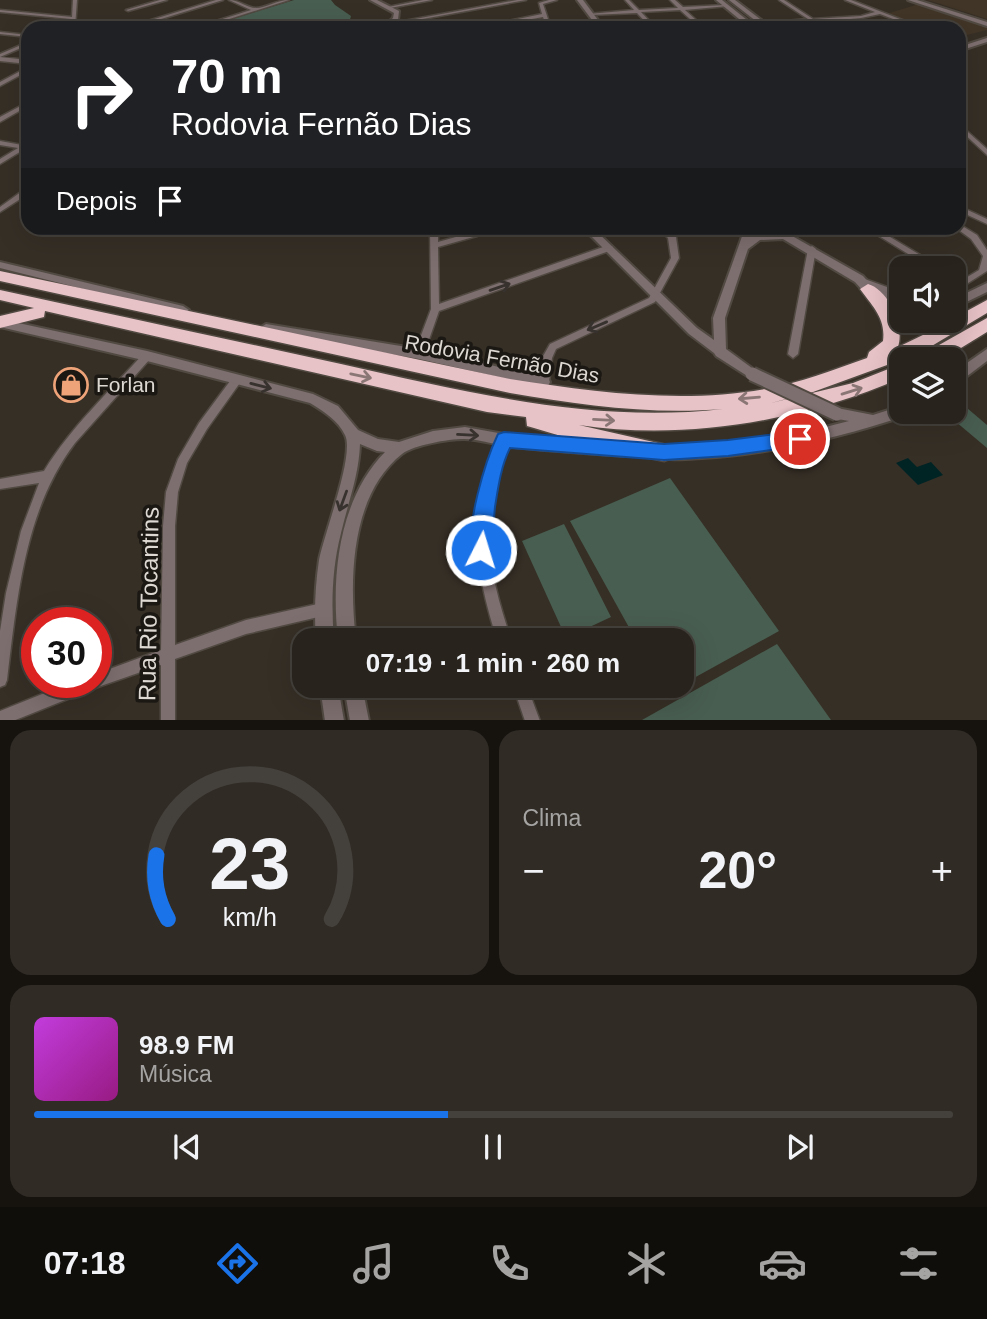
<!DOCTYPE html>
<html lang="pt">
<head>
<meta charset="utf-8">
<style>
	:root { --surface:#28231c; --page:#302b25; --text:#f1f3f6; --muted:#a5a4a3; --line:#44403b; --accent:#1a73e8 }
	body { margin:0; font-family:Helvetica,sans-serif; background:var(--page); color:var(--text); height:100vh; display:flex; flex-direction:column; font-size:26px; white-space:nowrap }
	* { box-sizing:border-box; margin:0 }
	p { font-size:23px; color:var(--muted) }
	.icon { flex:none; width:38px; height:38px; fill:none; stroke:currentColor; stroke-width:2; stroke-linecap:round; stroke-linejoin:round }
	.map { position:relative; height:720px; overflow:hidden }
	.side { display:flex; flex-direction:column; gap:10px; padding:10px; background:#16130f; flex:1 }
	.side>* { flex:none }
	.banner { position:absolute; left:21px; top:21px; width:945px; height:214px; border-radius:21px; box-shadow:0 7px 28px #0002,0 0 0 2px var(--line); background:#202124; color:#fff; overflow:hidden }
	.controls { position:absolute; left:889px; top:256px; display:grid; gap:14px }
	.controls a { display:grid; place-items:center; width:77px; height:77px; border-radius:14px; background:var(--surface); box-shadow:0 7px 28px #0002,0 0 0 2px var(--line); font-size:35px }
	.speed { position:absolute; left:21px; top:607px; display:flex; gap:14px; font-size:35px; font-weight:700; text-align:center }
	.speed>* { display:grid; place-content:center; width:91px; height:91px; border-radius:50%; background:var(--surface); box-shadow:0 7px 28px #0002,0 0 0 2px var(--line); line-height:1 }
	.speed .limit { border:10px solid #d22; background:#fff; color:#111 }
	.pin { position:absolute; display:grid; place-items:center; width:60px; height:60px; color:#fff; margin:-30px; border:4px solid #fff; border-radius:50%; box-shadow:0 2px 7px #0007 }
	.me { position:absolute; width:77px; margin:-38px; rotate:5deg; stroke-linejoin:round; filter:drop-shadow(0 0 5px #0008) }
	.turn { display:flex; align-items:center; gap:24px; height:147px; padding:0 35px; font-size:32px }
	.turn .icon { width:91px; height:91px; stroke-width:2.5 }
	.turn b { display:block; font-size:49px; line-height:60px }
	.then { display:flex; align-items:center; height:66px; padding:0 35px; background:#0003; gap:14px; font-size:26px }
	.big { font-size:52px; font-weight:700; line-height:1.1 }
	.side .widget { flex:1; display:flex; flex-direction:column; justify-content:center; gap:10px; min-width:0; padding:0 24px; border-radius:21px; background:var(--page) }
	.side .dial { align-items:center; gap:0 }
	.dial svg { height:182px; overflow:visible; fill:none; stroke:var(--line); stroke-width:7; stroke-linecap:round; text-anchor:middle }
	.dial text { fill:var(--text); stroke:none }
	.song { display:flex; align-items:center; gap:21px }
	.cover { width:84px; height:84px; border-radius:10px; background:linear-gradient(135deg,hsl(290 70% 55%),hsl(310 70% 35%)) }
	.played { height:7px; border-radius:4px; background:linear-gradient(90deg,var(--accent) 45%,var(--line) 45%) }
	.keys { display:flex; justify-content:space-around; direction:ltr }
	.heat { display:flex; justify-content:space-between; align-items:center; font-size:38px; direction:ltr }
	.side .tiles { flex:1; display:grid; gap:10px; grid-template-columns:1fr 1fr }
	.widget:last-child { grid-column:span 2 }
	.trip { position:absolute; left:292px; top:628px; width:402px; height:70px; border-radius:21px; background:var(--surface); box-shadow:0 7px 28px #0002,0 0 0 2px var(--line); font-weight:700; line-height:70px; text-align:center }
	.tabs { display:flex; height:112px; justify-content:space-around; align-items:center; background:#100e0b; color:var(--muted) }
	.tabs .icon { width:49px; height:49px }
	.tabs .on { color:var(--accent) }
	.tabs b { font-size:32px; color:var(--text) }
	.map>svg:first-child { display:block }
	.built { fill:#413527 }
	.green { fill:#485e50 }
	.water { fill:#002324 }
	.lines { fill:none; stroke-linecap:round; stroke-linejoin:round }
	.minor-casing { stroke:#514a42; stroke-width:3 }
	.tertiary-casing { stroke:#514a42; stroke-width:4 }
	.motorway-casing { stroke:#514a42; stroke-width:3 }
	.minor { fill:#7d6e6f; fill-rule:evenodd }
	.tertiary { fill:#7d6e6f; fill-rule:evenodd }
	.motorway { fill:#e7c2c6; fill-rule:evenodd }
	.tertiary-bridge-casing { stroke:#514a42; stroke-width:17; stroke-linecap:butt }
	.tertiary-bridge { stroke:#7d6e6f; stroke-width:13 }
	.oneway { stroke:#38322f }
	.oneway2 { stroke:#8b7676 }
	.route { fill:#1a73e8; stroke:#114b97; stroke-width:2 }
	.labels { text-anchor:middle; stroke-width:7; stroke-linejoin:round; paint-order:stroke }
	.street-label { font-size:21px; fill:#ddd8d2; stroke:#1b1814 }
	.poi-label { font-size:21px; fill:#ddd8d2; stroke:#1b1814; text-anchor:start }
	.near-street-label { font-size:24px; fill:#ddd8d2; stroke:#1b1814 }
</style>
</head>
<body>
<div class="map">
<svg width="987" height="721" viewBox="0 0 987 721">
	<rect width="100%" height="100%" fill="#362f26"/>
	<path class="built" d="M927,0H987V19L934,2Z
		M919,4L987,24V30L959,37V28H925L886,14Z"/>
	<path class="green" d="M294,0H331L335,5L351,16L349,23L338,28H203Z
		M967,408L987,425V448L949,416Z
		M670,478L779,631L683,684L682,640H636L570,521Z
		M564,524L611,617L566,638L522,541Z
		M777,644L831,720H642Z"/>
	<path class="water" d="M908,458L917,467L931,462L943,475L918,485L896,463Z"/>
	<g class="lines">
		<g class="minor-casing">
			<path id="minor" d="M73,0H77L75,28H71V19L0,12V10L72,17Z
				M160,0H167L128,11L126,10Z
				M216,0H223L132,28H125Z
				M229,0C239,0 247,8 256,8C266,8 277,0 289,0L201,28H194L251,10Z
				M423,0H432L390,8L388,7Z
				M517,0H526L390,25L388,24Z
				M549,0H557L543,4L551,28H547L543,17L483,28H474L542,14L539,3Z
				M625,0H629L639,10L678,8L670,0H675L683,7L726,5L728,6L685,10L705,28H700L680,10L641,12L656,28H651L637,13L590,15L588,14L634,10Z
				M779,0H784L813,19L861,16L875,12L845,0H851L923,28H917L880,14L861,18L817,22L826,28H821L812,22L762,25L764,23L808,19Z
				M0,32L28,35V37L0,34Z
				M28,42V45L0,57L28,60V64L0,61V54Z
				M28,67V71L0,86V82Z
				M28,102V106L0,122V117Z
				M959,124L987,149V155L959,129Z
				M0,141L22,145L28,142V147L0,164V159L18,148L0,145Z
				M25,189H28V194L0,212V207Z
				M959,206L987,219V224L959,211Z
				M959,224L977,235L987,250V271L954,292V285L979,270L983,256L971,239L956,228H959Z
				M430,228H438V242L488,228H499L498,230L438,247L439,304L606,246H612L613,248L612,250L439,311L424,354L419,358L414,354L431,309Z
				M658,228H666L676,237L679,258L655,302L556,349L552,358L549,382L548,385H540L539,382L542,358L550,344L649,298L671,258L668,238Z
				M866,228H875L942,268H931Z
				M812,246L816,249L798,354L793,358L788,354L808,249Z
				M859,277L901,292V298L856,282L855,280L856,278Z
				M147,352L152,356L150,359L75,443C24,510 17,600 7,680L5,685L0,687V631L6,593L21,531L39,483L0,489V479L44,471C71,427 109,392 144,353Z
				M237,376L241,377L242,380L207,429L187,463L178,492L175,526V645L246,620L322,603L327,605L329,610L327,615L246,634L175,659V721H161V665L95,688L13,721H0V711L72,682H96V674L161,650L163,526L166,492L178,459L199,423L233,377Z
				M504,435L508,437L509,440C489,492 483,533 496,588C500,606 506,623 511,640H497C482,592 470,542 481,491C485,473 492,457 499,440L500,437Z
				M513,686H527L540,721H525Z"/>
		</g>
		<g class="tertiary-casing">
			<path id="tertiary" d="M370,0H377L399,11L398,20L389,28H382L393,18L394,13Z
				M577,0H583L604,28H598Z
				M716,0H722L757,28H750Z
				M729,0H735L772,28H765Z
				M908,0H917L987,22V26Z
				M987,38V42L959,51V47Z
				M583,228H593L697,328L714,340L713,318L745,228H755L752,236L758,234L774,233L767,228H778L863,276L872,286L901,299V307L864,292L855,282L783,239L760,240L748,249L725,318L726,349L756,371L758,374L756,377L752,379L716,356L714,353L689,334Z
				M0,262L183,306L189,310L183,314L0,268Z
				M987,283V292L954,308V299Z
				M0,319L147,351L313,394L338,406L358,430L378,439L399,442L433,431L465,427L504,434L624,444L629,446L631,450L629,454L624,456C585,453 545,451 506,446C492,444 478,439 464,439C448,439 414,445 402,454C350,495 349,581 356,640H338C331,577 338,500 385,452L377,451L360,444C359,475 348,503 341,533C332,568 331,604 334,640H316C314,614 315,587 319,560C324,534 355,454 345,435C338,420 323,411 310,403L147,361L0,327Z
				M266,324L419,349L544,377L548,378L550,382L548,386L544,387L419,359L262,331L260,328Z
				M987,349V361L958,383L954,384V372Z
				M901,406V411H909L908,415C842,437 772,454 702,458C687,459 668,461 654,456L652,452L654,448C668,443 703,446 720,445C763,441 807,432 849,421L832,418L830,414L832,410L837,408L873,415Z
				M320,686H338L344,721H325Z
				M344,686H362L369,721H350Z"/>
		</g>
		<g class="motorway-casing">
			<path id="motorway" d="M0,271L510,379C593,392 681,404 765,389C800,383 833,370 867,358L869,352L883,341C886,318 872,306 860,289L868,284C889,290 905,327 898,347L954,320V318L987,300V313L920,353L813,392L771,403L853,383L901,364V378C803,421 685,441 579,425L671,446L674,452L671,458L664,461L591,445L534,428L527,426L526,417L487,412L45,311L44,317L0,328V316L34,308L0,300V290C114,315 227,339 341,364C467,392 593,424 723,409C652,415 580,405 510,393L0,281Z
				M987,318V332L943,359H920L923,354Z"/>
		</g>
		<use href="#minor" class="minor"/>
		<use href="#tertiary" class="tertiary"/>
		<use href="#motorway" class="motorway"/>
		<g class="tertiary-bridge-casing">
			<path id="tertiary-bridge" d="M752,374L837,414"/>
		</g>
		<use href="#tertiary-bridge" class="tertiary-bridge"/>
	</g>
	<defs><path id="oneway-shaft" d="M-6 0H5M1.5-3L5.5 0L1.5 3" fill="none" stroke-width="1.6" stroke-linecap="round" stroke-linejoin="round" transform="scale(1.75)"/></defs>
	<g class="oneway">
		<use href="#oneway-shaft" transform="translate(500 287) rotate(-19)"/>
		<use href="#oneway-shaft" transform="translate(597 326) rotate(157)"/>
		<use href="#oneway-shaft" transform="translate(261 386) rotate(14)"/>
		<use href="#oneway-shaft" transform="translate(468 435) rotate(3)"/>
		<use href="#oneway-shaft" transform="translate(343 501) rotate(110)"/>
	</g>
	<g class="oneway2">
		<use href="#oneway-shaft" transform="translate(361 376) rotate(12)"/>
		<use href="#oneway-shaft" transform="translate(852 391) rotate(-17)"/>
		<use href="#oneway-shaft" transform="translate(749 398) rotate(175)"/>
		<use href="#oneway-shaft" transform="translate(604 420) rotate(3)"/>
	</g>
	<path class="route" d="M800,431L806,433L808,439L806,444L800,446L728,456L664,460L510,448C501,466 498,488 495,507C493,524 495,542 489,557L481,560L474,557C463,531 486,459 498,434L504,432L664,444L728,440Z"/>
	<defs>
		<g id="shop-ring" transform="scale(1.75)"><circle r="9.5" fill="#1b1814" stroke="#efa378" stroke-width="1.5"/><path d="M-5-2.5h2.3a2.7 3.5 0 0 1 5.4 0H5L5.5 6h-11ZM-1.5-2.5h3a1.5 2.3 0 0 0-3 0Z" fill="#efa378"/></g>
	</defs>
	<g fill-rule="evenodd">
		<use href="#shop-ring" x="71" y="385"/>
	</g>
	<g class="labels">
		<g class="street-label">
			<text transform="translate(502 359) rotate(10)" y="7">Rodovia Fernão Dias</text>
		</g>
		<g class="poi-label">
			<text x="96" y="392">Forlan</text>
		</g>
		<g class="near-street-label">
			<text transform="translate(149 604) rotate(-89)" y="8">Rua Rio Tocantins</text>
		</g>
	</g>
</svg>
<div class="controls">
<a><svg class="icon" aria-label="sound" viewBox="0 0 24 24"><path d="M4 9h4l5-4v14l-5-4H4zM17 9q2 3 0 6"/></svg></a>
<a><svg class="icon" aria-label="layers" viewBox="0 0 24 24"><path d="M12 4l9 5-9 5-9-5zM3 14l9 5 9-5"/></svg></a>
</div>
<div class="speed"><div class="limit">30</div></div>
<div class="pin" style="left:800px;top:439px;background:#d93025"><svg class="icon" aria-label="arrive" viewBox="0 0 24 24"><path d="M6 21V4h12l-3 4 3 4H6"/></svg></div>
<svg class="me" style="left:481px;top:550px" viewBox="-20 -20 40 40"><circle r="17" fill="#1a73e8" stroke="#fff" stroke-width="3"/><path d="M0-11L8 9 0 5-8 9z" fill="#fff"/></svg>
<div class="trip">07:19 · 1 min · 260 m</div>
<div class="banner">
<div class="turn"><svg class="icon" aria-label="right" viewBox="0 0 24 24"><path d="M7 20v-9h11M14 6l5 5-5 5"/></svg><div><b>70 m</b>Rodovia Fernão Dias</div></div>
<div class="then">Depois<svg class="icon" aria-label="arrive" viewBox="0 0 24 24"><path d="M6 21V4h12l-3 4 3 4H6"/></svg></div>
</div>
</div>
<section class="side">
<div class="tiles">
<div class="widget dial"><svg viewBox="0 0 100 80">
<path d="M14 69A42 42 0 1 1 86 69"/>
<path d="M14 69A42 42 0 0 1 9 41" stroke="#1a73e8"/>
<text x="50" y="56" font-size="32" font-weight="700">23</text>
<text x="50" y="72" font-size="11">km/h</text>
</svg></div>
<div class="widget"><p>Clima</p>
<div class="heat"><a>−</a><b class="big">20°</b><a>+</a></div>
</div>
<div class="widget">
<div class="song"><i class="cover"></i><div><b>98.9 FM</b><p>Música</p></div></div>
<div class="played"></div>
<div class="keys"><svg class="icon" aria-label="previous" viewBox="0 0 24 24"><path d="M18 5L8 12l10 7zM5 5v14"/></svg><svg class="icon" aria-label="pause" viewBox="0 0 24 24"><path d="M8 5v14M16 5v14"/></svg><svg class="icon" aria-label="next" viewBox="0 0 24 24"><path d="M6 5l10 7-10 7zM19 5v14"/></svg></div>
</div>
</div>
</section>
<nav class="tabs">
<b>07:18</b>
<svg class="icon on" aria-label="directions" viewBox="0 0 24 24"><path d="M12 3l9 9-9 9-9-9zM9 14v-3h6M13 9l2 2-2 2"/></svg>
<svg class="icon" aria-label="music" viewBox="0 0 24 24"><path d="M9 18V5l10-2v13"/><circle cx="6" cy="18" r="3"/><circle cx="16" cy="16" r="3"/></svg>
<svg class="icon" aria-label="phone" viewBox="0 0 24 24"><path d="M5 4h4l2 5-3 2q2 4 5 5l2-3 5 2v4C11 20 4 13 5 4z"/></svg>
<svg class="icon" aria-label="climate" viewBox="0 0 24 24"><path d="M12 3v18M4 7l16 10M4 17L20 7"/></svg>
<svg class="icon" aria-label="car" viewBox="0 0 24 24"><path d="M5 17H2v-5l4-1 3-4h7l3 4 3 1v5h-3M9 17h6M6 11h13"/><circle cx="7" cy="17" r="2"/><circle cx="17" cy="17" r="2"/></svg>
<svg class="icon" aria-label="filters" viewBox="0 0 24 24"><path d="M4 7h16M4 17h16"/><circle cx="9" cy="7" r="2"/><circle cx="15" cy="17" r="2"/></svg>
</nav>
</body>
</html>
